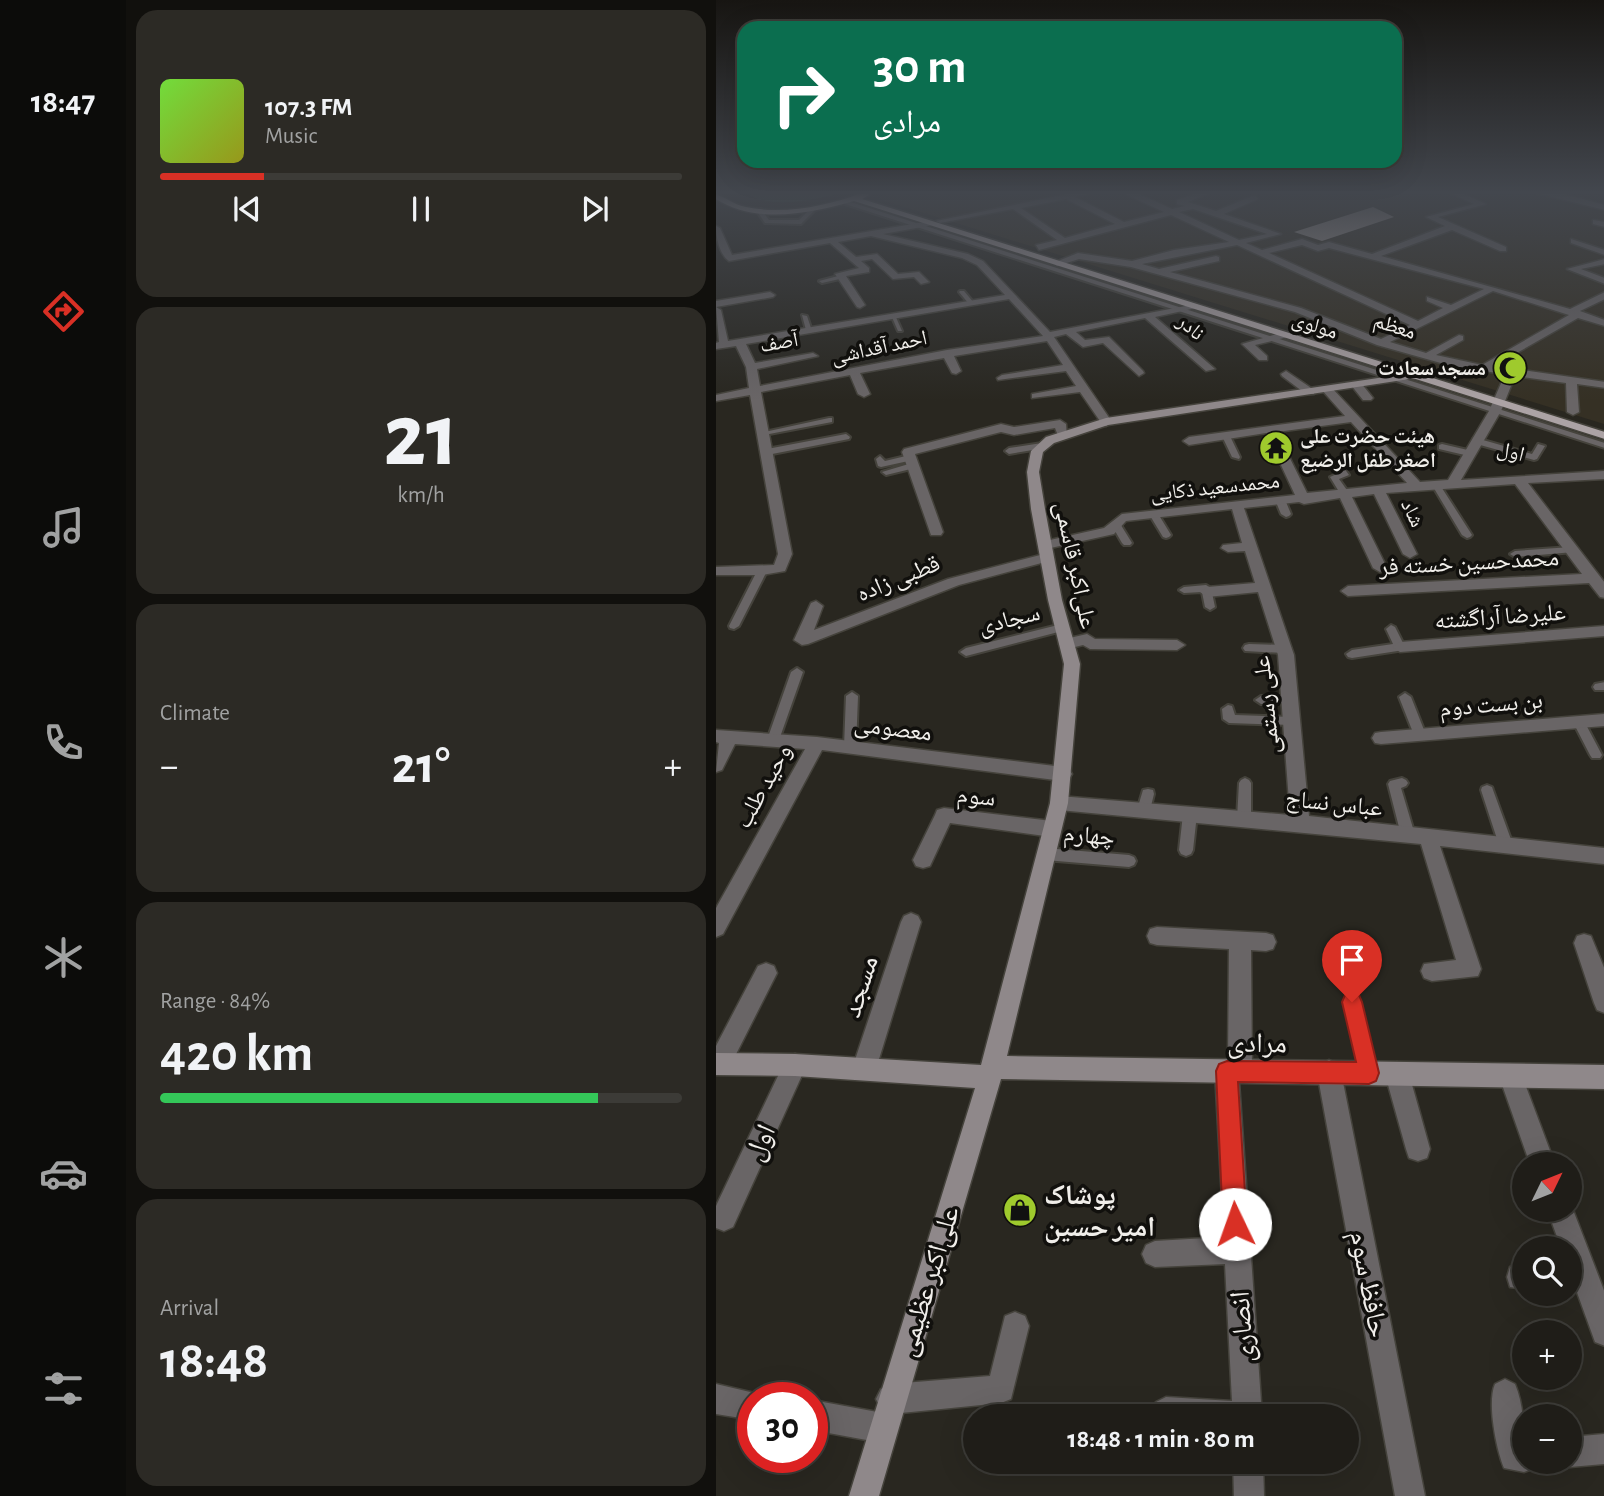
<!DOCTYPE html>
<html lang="en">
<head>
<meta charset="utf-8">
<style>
	:root { --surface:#1f1d18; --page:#2c2a25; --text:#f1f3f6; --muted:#a1a2a2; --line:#3c3b37; --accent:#d93025 }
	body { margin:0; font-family:"Alegreya Sans","Noto Naskh Arabic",sans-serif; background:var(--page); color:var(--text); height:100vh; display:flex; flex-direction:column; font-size:26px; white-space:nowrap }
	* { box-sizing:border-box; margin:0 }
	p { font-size:23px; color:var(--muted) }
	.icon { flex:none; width:38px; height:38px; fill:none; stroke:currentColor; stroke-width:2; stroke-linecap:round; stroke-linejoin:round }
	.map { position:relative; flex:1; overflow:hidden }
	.panel { display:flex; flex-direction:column; gap:10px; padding:10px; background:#11100d; width:590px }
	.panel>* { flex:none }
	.guide { position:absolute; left:21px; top:21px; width:665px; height:147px; border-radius:21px; box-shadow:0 7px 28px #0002,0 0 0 2px var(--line); background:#0b6e4f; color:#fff; overflow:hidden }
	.needle { width:46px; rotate:47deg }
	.controls { position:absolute; left:796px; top:1152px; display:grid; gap:14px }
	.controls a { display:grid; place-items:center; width:70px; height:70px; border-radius:50%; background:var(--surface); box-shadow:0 7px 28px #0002,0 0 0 2px var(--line); font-size:35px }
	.speed { position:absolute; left:21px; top:1382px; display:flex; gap:14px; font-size:35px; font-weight:700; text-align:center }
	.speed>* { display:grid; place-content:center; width:91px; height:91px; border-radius:50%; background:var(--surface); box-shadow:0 7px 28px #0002,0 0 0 2px var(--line); line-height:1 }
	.speed .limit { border:10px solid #d22; background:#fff; color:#111 }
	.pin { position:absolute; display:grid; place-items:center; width:60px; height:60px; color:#fff; margin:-72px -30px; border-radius:50% 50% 50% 0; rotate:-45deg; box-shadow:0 0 7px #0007 }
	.pin .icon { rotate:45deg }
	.me { position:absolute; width:77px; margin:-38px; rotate:357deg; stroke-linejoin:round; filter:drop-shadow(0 0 5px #0008) }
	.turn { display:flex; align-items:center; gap:24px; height:147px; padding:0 21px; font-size:32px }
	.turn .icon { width:91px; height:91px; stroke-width:2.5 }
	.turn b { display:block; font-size:49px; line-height:60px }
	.big { font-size:52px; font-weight:700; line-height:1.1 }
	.panel .widget { flex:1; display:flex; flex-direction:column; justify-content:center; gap:10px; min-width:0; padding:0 24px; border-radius:21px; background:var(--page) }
	.panel .dial { align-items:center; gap:0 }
	.dial b { font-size:91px; line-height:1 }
	.song { display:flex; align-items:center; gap:21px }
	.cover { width:84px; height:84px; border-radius:10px; background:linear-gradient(135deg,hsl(100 70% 55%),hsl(60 70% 35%)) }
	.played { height:7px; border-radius:4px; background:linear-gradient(90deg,var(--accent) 20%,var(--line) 20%) }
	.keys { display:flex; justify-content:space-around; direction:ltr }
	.heat { display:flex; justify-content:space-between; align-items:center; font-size:38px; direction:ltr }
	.charge { height:10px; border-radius:5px; background:linear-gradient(90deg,#34c759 84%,var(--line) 0) }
	.trip { position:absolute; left:247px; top:1404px; width:396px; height:70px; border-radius:35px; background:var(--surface); box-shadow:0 7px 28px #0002,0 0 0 2px var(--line); font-weight:700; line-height:70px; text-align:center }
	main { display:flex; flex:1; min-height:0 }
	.tab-bar { display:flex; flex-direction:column; width:126px; justify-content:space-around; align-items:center; background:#0c0c0a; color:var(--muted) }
	.tab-bar .icon { width:49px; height:49px }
	.tab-bar .current { color:var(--accent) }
	.tab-bar b { font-size:32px; color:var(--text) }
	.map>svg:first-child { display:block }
	.built { fill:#353024 }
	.green { fill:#314a3a }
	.building { fill:#a59c98 }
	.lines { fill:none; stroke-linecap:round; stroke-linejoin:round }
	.lane-casing { stroke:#45433c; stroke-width:4 }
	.street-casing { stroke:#45433c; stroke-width:3 }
	.secondary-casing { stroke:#45433c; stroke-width:3 }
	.primary-casing { stroke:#45433c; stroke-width:3 }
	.lane { fill:#696566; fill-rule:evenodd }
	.street { fill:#696566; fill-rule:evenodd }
	.secondary { fill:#8f888a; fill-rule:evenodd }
	.primary { fill:#aca3a5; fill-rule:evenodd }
	.route { fill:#d93025; stroke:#8d1f18; stroke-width:2 }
	.labels { text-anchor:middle; stroke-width:7; stroke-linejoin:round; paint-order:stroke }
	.far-street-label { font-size:21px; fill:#f0eeea; stroke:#11100d }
	.far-poi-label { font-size:21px; font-weight:bold; fill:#f0eeea; stroke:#11100d; text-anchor:end }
	.street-label { font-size:24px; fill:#f0eeea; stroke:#11100d }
	.near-street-label { font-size:28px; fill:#f0eeea; stroke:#11100d }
	.near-poi-label { font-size:28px; font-weight:bold; fill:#f0eeea; stroke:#11100d; text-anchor:start }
</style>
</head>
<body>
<main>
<nav class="tab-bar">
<b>18:47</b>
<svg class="icon current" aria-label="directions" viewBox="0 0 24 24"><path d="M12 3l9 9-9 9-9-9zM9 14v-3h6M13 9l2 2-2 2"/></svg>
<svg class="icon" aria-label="music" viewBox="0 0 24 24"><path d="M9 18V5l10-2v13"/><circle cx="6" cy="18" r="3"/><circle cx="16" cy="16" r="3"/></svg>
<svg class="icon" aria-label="phone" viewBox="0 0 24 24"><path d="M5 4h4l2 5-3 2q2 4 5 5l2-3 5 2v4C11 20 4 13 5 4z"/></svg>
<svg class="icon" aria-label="climate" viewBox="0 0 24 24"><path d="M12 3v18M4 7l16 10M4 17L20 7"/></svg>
<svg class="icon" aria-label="car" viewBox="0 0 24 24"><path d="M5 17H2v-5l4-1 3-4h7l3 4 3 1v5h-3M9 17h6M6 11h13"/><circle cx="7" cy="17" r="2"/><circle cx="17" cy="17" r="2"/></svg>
<svg class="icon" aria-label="filters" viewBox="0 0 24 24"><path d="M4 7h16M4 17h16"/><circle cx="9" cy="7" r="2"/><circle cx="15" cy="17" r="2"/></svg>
</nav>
<section class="panel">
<div class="widget">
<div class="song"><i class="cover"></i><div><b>107.3 FM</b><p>Music</p></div></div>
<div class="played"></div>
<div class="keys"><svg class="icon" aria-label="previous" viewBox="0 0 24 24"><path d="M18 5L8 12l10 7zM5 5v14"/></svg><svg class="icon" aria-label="pause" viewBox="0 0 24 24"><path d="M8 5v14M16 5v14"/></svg><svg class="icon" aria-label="next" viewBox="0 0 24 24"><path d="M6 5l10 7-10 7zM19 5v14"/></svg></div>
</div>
<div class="widget dial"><b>21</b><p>km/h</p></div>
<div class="widget"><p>Climate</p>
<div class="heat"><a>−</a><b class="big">21°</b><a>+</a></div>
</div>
<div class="widget"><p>Range · 84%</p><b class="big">420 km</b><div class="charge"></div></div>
<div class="widget"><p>Arrival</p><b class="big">18:48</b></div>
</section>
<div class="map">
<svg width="889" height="1496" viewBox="0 0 889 1496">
	<rect width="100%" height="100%" fill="#292720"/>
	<path class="built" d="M172,191H888V424L163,199Z"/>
	<path class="green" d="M28,191H129C104,200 49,211 28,191Z"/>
	<path class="building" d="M657,207L678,217L606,241L578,232Z"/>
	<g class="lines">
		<g class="lane-casing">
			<path id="lane" d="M128,200L889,443V448L126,203Z
				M96,207L101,208L85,224L49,223L40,210L45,209L53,220H83Z
				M126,275L128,276V278L106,283L103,281Z
				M244,291H248L258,303L257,304H253L243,292Z
				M86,315L91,316L96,331L90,330Z
				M175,315H179L186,331H182Z
				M113,418H116V422L48,435L44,433Z
				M510,433L514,436L524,457L523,459L516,457L506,436Z
				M130,434L134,437L133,439L51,455L47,452L51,449Z
				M760,438L816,454L822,444L829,446L821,459L818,460L757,443V439Z
				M326,443L330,446L329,448L293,454L289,451L293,448Z
				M726,444L756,451L757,453L753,456L723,449V445Z
				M194,455L198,458L197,460L165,467L162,466L160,459L164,456L169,461Z
				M617,461H623L633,475L623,479L633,493L631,495H625L614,477L623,473L616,463Z
				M196,463L200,466L199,468L170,475L166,472Z
				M720,482L724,485L756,535L754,537L751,538L746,535L716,485Z
				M565,499L570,502L575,514L573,516L570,517L565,514L560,502Z
				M438,511L441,512L455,535L453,537L450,538L447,537L433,514Z
				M400,521L403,522L416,543L414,545H408L406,543L395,524Z
				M855,547L860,550L858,552L799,557L794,554L799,551Z
				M46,568L51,571L23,626L18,629L14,628L13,626L41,571Z
				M490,585L495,588L499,607L494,610L489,607L486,592L468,593L463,590L468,587Z
				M346,624L350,626L351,628L350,630L250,656L244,652L250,648Z
				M675,625L679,627L689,647L688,650L636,658L632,657L630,654L636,650L677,644L670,629Z
				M533,644L568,645L574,649L568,653L529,651L527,648L529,645Z
				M81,668L87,672L63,740L61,743H53L51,740L75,672Z
				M889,682V690H879L877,687L879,684Z
				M136,692L142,696L140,747L134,752L128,747L130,696Z
				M689,693L695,697L710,735L708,738H700L698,735L683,697Z
				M574,695L580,699L578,702L545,704L539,700L545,696Z
				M512,705L516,706L519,715L575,717L581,721L575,725L513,723L507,719L506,709Z
				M863,718L867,719L886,755L884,758H876L874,755L857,722Z
				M529,778L533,780L535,783V819L533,823L528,824L523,823L521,819L523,783L525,780Z
				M686,778L690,780L692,783L690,786L685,788L699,835L697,839L692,840L687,839L685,835L672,784L674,781Z
				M771,785L776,787L777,790L797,845L795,849L790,850L785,849L783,845L765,790L766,787Z
				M432,789L437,790L438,794L433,814H423L421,810L427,790Z
				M474,809L479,810L481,814L477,850L475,854L470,856L465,854L463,850L467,814L469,810Z
				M329,848L413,855L418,857L420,861L418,865L413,867L329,860L324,858L322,854L324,850Z
				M636,994L641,996L644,1001L661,1073L659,1079L653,1081L647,1079L645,1073L628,1001L631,996Z"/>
		</g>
		<g class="street-casing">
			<path id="street" d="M366,191H383L359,197L408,222L448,212L411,195V191H425L421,193L456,209L469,206L461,204V200L486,191H498L472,202L500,211L539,195L542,199L508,214L565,234L530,243L546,250L586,239L602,245L613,242L656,254L729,226L710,217L758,204L730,191H741L770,204L722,217L790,247V251H784L736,230L665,256L854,309L889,292V299L864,311L889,320V326L862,318L778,366L889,382V388L861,384L863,412L857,415L851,412L850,383L799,376L785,411L745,480L889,471V479L812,483L889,583V598L884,597L873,583L632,596L625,591L632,586L866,574L799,484L670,493L701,554L694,558L687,554L658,494L636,497L671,568L664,572L657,568L624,498L588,504L583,502L528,508L578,655L593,816L889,848V864L724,846L765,969L762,976L716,981L708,978L705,971L708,964L740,960L705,844L343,810L336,808L334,803L336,798L343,796L574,815L562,655L542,592L491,597L484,592L491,587L539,583L529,551L512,552L505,548L507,545L526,543L516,509L410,521L398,534L330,549L325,548V542L388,528L406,514L579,495L550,433L473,445L467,441L473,437L629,416L605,389L611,386L615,387L704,482L732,480L773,411L789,374L739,367L661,345L579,312L415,267L363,259L341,266L337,263L362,253L416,261L458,250L513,242L455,215L323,250L320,245L341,240L297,209L224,223L220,221ZM350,199L399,224L349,238L305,208ZM477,209L551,234L523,240L463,212ZM521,245L694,325L665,339L585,308L454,272L503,261V257L500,256L443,269L426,264ZM586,245L602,251L613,248L768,289L735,305L711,297V301L727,308L702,321L553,253ZM777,291L853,315L766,365L720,355L747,340V336L743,335L710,353L674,342ZM635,422L691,483L591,493L561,432Z
				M812,191L844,193L889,205V210Z
				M877,220L889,222V227L877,224Z
				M214,221L217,225L167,234L252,254L267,261L334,332L480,304V308L439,317L499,369L490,371L429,318L360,332L369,340L393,337L427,371L428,373L423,376L387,343L367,347L350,334L338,337L396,422L390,426L386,424L364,392L316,398V394L360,386L350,371L282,380L281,378L286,375L347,365L331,341L238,356L245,371L240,374L236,373L228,358L144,373L154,394L148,397L142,394L134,375L45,392L76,554L69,571L46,575H0V567L58,565L62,554L34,395L0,401V395L33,388L30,367L20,346L0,349V343L3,342L0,307L5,310L12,341L289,295L261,265L246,258L155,236L122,242L140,257L161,254L182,274L203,272L213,282L205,284L198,277L177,279L156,259L145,261L153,268V272L130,276L149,305L144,308L141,307L119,274L143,268L114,243L13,261C3,254 0,237 0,226L4,228L16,255ZM293,299L327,336L231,350L44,386L41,369L102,356L97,353L39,363L30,344Z
				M855,239L889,250V255L855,243Z
				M889,259V264L865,269L889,278V284L851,269Z
				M54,292L59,295L57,297L0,307V301Z
				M568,332L572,333V337L539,345L551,356V360H543L526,344Z
				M570,371L598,390V394H590L566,376L565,374Z
				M637,383H645L657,398L655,400H647L635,385Z
				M344,420L350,424L351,438H343L339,428L298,435L285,432L199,454L227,532L225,535H215L186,452L188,449L285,424L298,427Z
				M332,553L337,554V560L243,585L92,644L86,645L78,640L95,603L100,601L107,606L98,630L232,579Z
				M889,626V636L684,652L676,647L684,642Z
				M371,634L379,639L461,640L469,645L461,650L374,649L367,645L351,649L343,644L345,640Z
				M889,714V726L665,744L659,743L656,738L659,733L665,732Z
				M0,730L101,737L347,767L353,769L356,774L353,779L347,781L106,750L7,934L0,937V908L89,749L19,744L6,770L0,772L3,743L0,742Z
				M228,808L336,821L343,824L345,829L343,834L336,837L234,823L214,866L207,868L200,866L197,860L219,815L221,810Z
				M195,913L202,916L205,922L160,1069L156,1077L148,1080L140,1077L136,1069L185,922L188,916Z
				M441,927L550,933L557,935L560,942L557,949L550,951L535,950L536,1071L532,1079L523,1082L546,1416H437L435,1412L440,1402L450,1397L516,1401L509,1264L439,1267L430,1263L426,1254L430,1245L439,1241L508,1237L499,1071L503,1063L512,1060L513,949L441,945L434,943L431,936L434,929Z
				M868,934L875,936L889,970V1013L881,1010L878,1003L858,943L861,936Z
				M50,963L58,966L61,973L11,1072L0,1074V1046L42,966Z
				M79,1054L87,1057L91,1065L87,1073L17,1227L8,1231L0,1228V1206L71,1057Z
				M613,1060L621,1064L625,1072L709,1496H679L601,1072L605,1064Z
				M681,1062L689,1066L693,1074L714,1149L711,1158L702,1161L693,1158L690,1149L669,1074L673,1066Z
				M795,1064L803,1068L839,1164H814L783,1076L787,1068Z
				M854,1202L889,1293V1346L879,1342L854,1273V1248H845L831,1209H854Z
				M808,1263V1289L794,1287L791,1277L794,1267Z
				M299,1312L309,1316L313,1326L295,1399L285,1403L175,1414L165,1409L160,1399L165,1389L175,1384L274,1376L289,1316Z
				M789,1379L799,1384C809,1408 808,1435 808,1461H821L819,1468L808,1472L788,1468C780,1449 771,1402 779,1384Z
				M0,1384L47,1395L49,1398H37V1420L0,1414Z
				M96,1400L167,1413L177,1418L182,1428L177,1438L167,1443L96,1430Z
				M889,1434V1464L854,1467L843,1463L854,1461V1437Z
				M517,1461H547L548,1496H518Z"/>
		</g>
		<g class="secondary-casing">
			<path id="secondary" d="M696,373L701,376L700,378L392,425L338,443L327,452L323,472L329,509L346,600L364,664L352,803L291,1056L889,1065V1089L285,1079L163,1496H133L259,1088L79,1076L0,1075V1053L79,1054L265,1065L334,803L348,664L332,600L315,509L311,472L315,451L330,437L390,418Z"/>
		</g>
		<g class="primary-casing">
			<path id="primary" d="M146,193L153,195L146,199L889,432V439L138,201C96,213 40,225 0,199V194C10,198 19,205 30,207C68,215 111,206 146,193Z"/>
		</g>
		<use href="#lane" class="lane"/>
		<use href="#street" class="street"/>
		<use href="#secondary" class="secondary"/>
		<use href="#primary" class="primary"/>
	</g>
	<linearGradient id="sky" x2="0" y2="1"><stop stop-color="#171512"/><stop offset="0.48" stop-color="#43474e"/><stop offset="1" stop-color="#43474e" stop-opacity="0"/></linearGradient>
	<rect width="889" height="401" fill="url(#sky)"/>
	<path class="route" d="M636,992L643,995L646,1002L663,1073L660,1081L653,1084L522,1082L531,1224L527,1233L519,1236L511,1233L507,1224L500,1071L503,1064L511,1061L640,1062L626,1002L629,995Z"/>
	<defs>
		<g id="mosque-disc" transform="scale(1.75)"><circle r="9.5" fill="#9fca2d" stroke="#11100d"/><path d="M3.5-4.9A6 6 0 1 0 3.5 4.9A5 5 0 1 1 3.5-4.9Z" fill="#111"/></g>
		<g id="temple-disc" transform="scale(1.75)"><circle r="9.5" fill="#9fca2d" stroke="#11100d"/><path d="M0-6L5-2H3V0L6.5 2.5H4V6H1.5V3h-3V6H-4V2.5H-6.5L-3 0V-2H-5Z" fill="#111"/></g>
		<g id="shop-disc" transform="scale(1.75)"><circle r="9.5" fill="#9fca2d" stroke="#11100d"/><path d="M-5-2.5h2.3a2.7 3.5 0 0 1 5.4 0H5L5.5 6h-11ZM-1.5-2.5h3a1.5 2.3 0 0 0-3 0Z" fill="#111"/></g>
	</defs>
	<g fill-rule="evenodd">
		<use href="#mosque-disc" x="794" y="368"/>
		<use href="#temple-disc" x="560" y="448"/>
		<use href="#shop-disc" x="304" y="1210"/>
	</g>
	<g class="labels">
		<g class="far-street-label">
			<text transform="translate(599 325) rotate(18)" y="7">مولوی</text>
			<text transform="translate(679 326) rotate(18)" y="7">معظم</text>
			<text transform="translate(475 327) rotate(40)" y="7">نادر</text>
			<text transform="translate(63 342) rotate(-10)" y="7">آصف</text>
			<text transform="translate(163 347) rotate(-12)" y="7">احمد آقداشی</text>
			<text transform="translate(795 451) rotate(15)" y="7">اول</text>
			<text transform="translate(499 487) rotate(-6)" y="7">محمدسعید ذکایی</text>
			<text transform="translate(697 513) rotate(64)" y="7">شاد</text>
		</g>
		<g class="far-poi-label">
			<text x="770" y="375">مسجد سعادت</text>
			<text x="584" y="443" text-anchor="start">هیئت حضرت علی<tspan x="584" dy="24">اصغر طفل الرضیع</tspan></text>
		</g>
		<g class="street-label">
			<text transform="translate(753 562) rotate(-3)" y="8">محمدحسین خسته فر</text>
			<text transform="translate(360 565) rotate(78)" y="8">علی‌اکبر قاسمی</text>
			<text transform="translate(182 578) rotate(-22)" y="8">قطبی زاده</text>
			<text transform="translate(784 616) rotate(-4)" y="8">علیرضا آراگشته</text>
			<text transform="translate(293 619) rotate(-14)" y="8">سجادی</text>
			<text transform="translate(775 704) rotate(-5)" y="8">بن بست دوم</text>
			<text transform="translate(550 705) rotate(-96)" y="8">علی رستمی</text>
			<text transform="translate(177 728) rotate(7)" y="8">معصومی</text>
			<text transform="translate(47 786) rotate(-61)" y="8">وحید طلب</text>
			<text transform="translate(260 796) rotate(5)" y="8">سوم</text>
			<text transform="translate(618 803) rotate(6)" y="8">عباس نساج</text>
			<text transform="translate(373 835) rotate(5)" y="8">چهارم</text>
		</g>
		<g class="near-street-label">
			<text transform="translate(143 986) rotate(-72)" y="10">مسجد</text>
			<text transform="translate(541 1042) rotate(1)" y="10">مرادی</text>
			<text transform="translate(43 1142) rotate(-65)" y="10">اول</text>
			<text transform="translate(211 1281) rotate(-73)" y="10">علی‌اکبر عظیمی</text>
			<text transform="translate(654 1284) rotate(79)" y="10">حافظ سوم</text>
			<text transform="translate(525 1327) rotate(-94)" y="10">انصاری</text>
		</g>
		<g class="near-poi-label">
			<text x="328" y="1204">پوشاک<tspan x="328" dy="32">امیر حسین</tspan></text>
		</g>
	</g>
</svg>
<div class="controls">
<a><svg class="needle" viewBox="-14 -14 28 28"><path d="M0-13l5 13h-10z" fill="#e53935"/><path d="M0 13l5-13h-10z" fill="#a1a2a2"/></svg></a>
<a><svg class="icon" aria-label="search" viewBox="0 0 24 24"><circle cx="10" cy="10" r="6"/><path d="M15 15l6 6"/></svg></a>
<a>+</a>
<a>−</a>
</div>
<div class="speed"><div class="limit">30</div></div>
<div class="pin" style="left:636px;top:1002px;background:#d93025"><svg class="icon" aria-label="arrive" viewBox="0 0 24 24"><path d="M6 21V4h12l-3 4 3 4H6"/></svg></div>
<svg class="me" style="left:519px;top:1224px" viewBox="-20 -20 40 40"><circle r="19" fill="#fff"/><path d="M0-13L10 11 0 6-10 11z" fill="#d93025"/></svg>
<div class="trip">18:48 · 1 min · 80 m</div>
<div class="guide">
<div class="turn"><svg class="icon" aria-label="right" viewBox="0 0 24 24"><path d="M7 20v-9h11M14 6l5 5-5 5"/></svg><div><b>30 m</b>مرادی</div></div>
</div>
</div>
</main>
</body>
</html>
